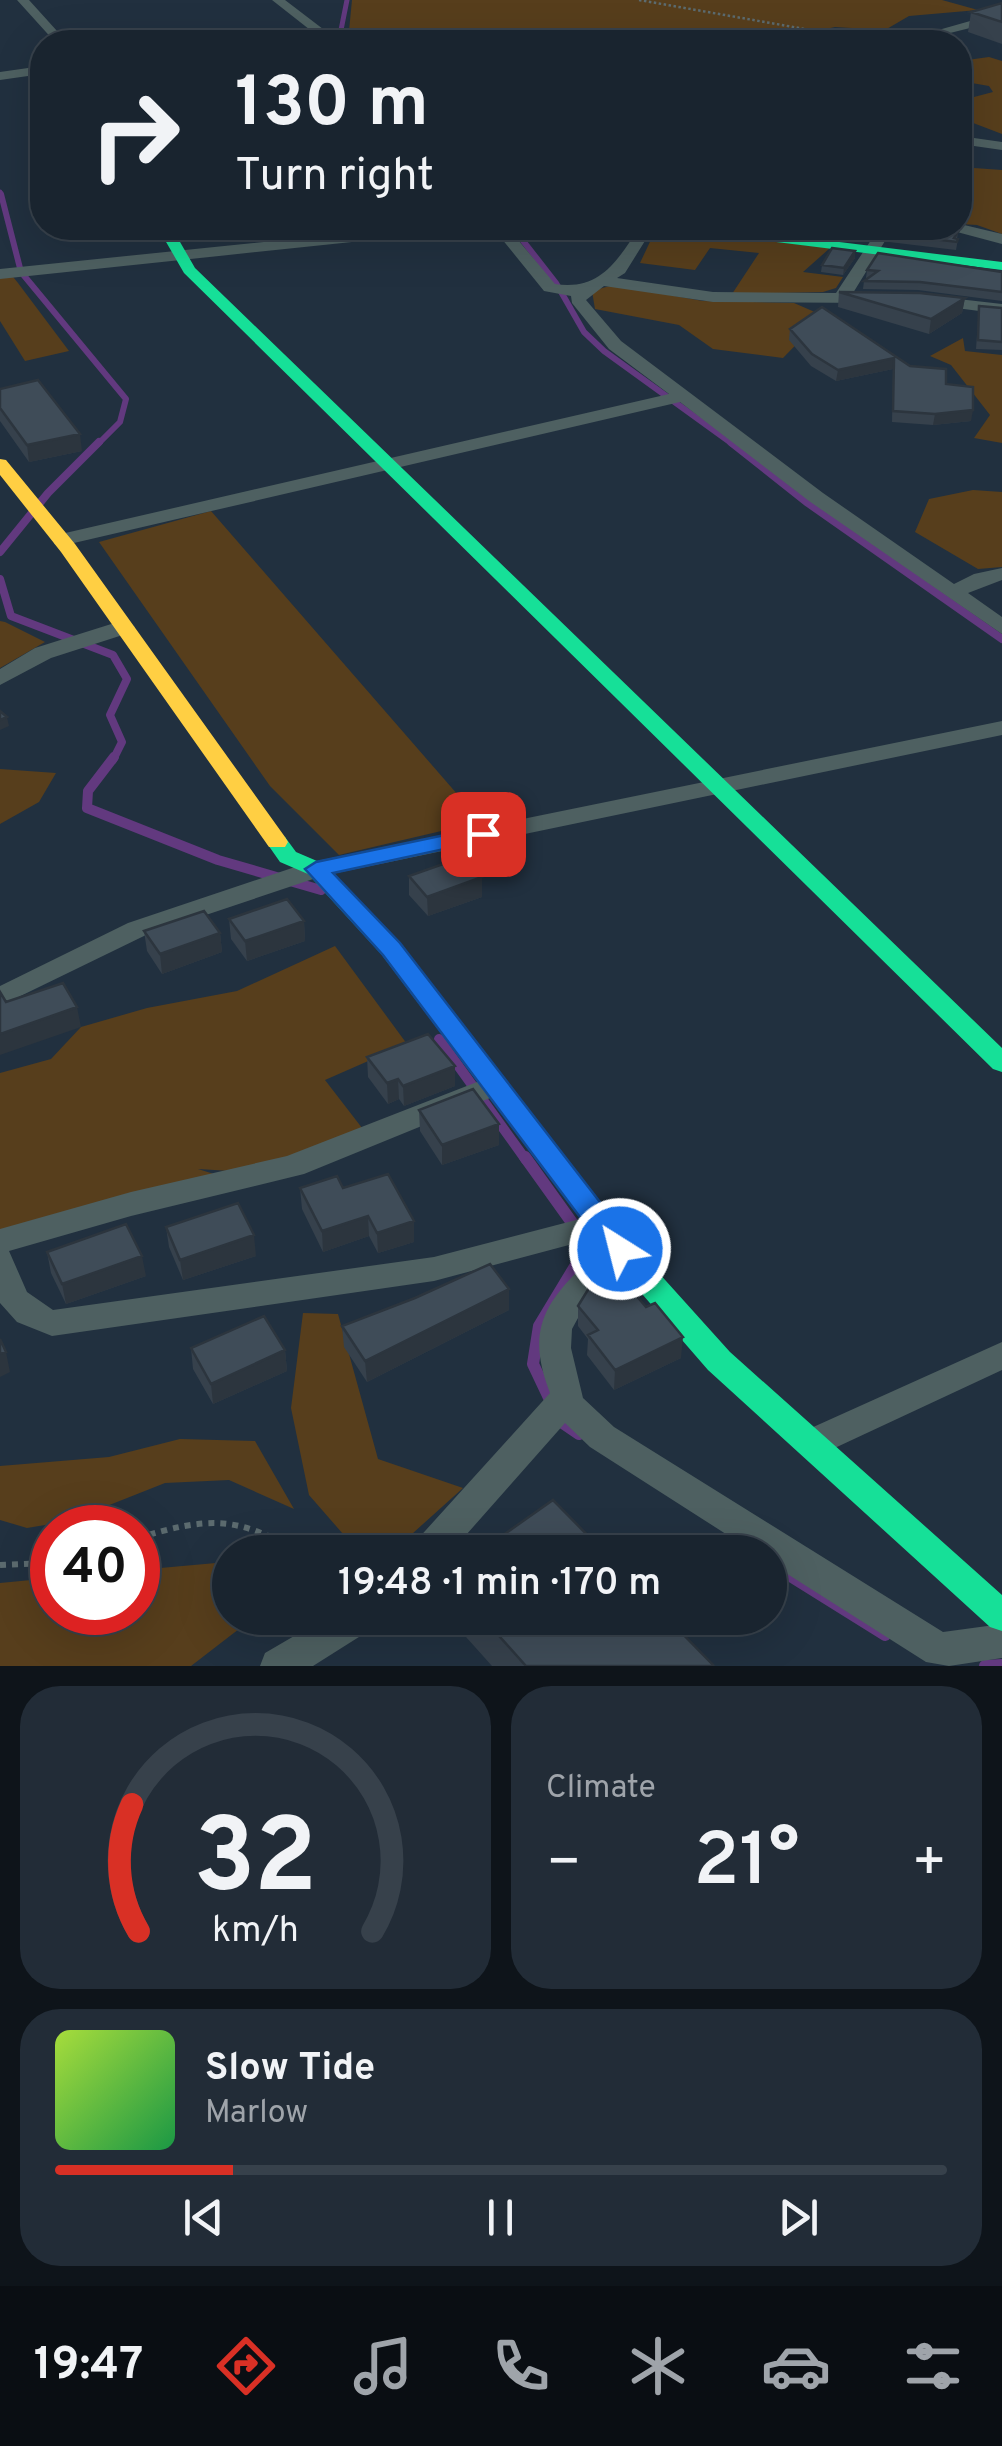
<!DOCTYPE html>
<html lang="en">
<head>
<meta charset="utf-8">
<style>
	:root { --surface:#19242f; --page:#222c37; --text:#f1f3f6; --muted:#9fa4aa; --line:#37414b; --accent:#d93025 }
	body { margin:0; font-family:Overpass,sans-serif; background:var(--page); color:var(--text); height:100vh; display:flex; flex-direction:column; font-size:38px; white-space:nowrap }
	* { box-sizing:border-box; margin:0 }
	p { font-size:32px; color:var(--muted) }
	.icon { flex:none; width:55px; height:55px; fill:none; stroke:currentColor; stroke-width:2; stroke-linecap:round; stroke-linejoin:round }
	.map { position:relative; height:1666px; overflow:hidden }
	.drawer { display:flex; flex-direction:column; gap:20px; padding:20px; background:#0e141a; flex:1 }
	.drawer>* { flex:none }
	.guide { position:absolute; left:30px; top:30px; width:942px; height:210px; border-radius:40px; box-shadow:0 10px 40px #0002,0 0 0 2px var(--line); background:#19242f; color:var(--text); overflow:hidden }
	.speed { position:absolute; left:30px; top:1505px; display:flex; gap:20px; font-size:50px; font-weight:700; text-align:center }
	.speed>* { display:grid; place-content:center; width:130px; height:130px; border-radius:50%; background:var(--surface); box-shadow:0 10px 40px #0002,0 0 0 2px var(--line); line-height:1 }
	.speed .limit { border:15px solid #d22; background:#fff; color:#111 }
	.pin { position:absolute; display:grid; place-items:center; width:85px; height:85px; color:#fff; margin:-42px; border-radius:20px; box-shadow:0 5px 15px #0006 }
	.me { position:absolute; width:110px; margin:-55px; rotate:324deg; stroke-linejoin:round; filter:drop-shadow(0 0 8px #0008) }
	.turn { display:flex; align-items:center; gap:35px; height:210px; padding:0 40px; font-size:45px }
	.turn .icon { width:130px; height:130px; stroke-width:2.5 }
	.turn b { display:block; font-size:70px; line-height:85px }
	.big { font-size:75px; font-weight:600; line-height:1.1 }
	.drawer .widget { flex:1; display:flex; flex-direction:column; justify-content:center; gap:15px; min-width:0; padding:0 35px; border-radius:40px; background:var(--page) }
	.drawer .dial { align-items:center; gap:0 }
	.dial svg { height:260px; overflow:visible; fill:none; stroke:var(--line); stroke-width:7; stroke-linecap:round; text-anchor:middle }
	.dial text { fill:var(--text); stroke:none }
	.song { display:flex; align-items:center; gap:30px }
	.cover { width:120px; height:120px; border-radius:15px; background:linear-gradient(135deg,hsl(80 70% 55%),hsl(140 70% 35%)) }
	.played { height:10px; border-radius:5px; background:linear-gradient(90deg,var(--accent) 20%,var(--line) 20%) }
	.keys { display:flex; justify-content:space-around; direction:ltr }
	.heat { display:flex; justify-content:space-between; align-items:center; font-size:55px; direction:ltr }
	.drawer .tiles { flex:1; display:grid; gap:20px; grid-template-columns:1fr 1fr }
	.widget:last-child { grid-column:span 2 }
	.trip { position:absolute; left:212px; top:1535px; width:575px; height:100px; border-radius:50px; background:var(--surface); box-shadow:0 10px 40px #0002,0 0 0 2px var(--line); font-weight:600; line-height:100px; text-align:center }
	.menu { display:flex; height:160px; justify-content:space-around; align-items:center; background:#0a0e13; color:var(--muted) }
	.menu .icon { width:70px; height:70px }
	.menu .selected { color:var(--accent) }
	.menu b { font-size:45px; color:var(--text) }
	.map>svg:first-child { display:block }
	.green { fill:#573e1c }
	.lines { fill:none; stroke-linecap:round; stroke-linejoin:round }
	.stream-far4 { stroke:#62397f; stroke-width:5 }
	.stream-far3 { stroke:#62397f; stroke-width:6 }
	.stream-far2 { stroke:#62397f; stroke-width:8 }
	.stream-far1 { stroke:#62397f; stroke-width:10 }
	.stream { stroke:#62397f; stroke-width:12 }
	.path-far1 { stroke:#5c6b6f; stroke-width:2.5; stroke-dasharray:2.5 2.5; stroke-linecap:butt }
	.path { stroke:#5c6b6f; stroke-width:6; stroke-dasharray:6 6; stroke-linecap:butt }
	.street { fill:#4e6061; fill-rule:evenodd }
	.fast { fill:#16e098; fill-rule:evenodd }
	.slow { fill:#ffcf43; fill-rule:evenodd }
	.wall { fill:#36414c }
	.shaded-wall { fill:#2c353e }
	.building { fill:#3f4c58; stroke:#2c353e; stroke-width:2.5 }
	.route { fill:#1a73e8; stroke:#114b97; stroke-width:2.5 }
</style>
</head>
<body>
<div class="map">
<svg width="1002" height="1666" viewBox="0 0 1002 1666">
	<rect width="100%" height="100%" fill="#21303f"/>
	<path class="green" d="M352,0H942L978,10L909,16L885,30L835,27L807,33L796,42H362L349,31Z
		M989,57L1002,61V134L968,121L960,124V113L974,97L993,92L989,86L960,81V61Z
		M960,167L1002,170V234L977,225L960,224Z
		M656,229L830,248L803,272L843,277L836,288L823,292L732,294L759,253L710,248L695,270L640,263Z
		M10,273L18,283L69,351L25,361L0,321V274Z
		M613,285L703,301L794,303L824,316L783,358L713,349L679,325L595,309L592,291Z
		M963,338L965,351L1002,355V443L974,438L990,415L951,365L930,356Z
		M973,490L1002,492V567L978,569L915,532L929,499Z
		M211,511L458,795L484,821L339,855L270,786L99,542Z
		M0,621L5,622L45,642L0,668Z
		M0,769L56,773L39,802L0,824Z
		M335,946L407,1044L325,1080L369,1137L265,1173L198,1169L233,1180L0,1232V1073L51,1059L81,1027L147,1008L237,991Z
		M303,1313L338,1314L378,1459L463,1488L392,1552H329L343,1534L309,1495L291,1408Z
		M180,1439L255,1441L294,1509L229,1480L165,1483L69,1521L27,1528L0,1520V1466L109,1457Z
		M216,1563L230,1574V1618H320L299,1636L239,1629L191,1666H0V1583L52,1578V1612H138V1570Z"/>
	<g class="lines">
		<path class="stream-far4" d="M347,0L341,30L350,42
			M0,192L1,197"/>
		<path class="stream-far3" d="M1,194L21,272L126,399L120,422L97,445
			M513,228L556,283L584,332L604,351L734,445"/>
		<path class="stream-far2" d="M731,442L808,503L1002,639
			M0,552L48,493L99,442
			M0,579L11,616L113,655L127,679L110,715L122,742L113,760"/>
		<path class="stream-far1" d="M114,757L88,791L87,808L218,860L321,890
			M439,1039L526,1160"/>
		<path class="stream" d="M525,1157L588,1245L539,1326L533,1364L560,1421L579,1434
			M792,1577L885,1635
			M985,1666L1002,1665"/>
		<path class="path-far1" d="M639,0L879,42"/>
		<path class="path" d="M138,1538C205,1518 236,1514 297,1552
			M0,1565L52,1563"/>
		<path class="street" d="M17,0H29L67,42H55Z
			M272,0H285L340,42L322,39L258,42L264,38L314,33Z
			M1002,12V20L914,42H896Z
			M42,66V74L0,80V72Z
			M960,136L1002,142V150L960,144Z
			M960,224L1002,234V244L942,228H960Z
			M399,228H446L438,233L0,279V269Z
			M493,228H508L555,284C600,291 617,261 639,228H653L625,273L617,278L713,292L836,293L879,228H893L853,293L879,295V301L873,303L713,302L604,286L586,300L621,341L823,493L954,584L974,574L1002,568V580L968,593L1002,617V634L809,501L680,402L61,546L54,544V536L61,534L669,394L609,349L572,303L571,296L544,291Z
			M932,296L1002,304V314L926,304L924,301Z
			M124,620L135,627L132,632L51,658L0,685V669L35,648Z
			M1002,721V735L322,876L146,935L0,1006V986L128,923L307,863Z
			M495,1075L505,1078L510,1085L505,1092L304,1174L131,1216L9,1251L27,1292L53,1310L434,1257L603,1213L614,1217L619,1225L614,1233L434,1281L52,1336L17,1322L0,1303V1229L131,1192L287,1156Z
			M620,1237L631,1240L636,1249L584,1307L572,1329L571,1348L583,1398L614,1427L943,1632L1002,1624V1658L949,1666L926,1662L770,1563V1552H754L590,1447L565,1423L451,1552H411L416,1541L550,1393C528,1336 540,1307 583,1266C595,1254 604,1242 620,1237Z
			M1002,1342V1370L824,1453L812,1458L800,1453L795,1443L800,1433Z
			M325,1618H376L370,1630L313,1666H260L265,1653Z"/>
		<path class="fast" d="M158,228H172L195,268L1002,1048V1072L993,1069L184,273Z
			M689,228H725L1002,262V270L696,232Z
			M277,835L285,837L296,852L324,864L400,943L630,1241L730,1352L1002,1595V1631L990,1627L708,1370L610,1257L382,955L308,874L280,862L266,842Z"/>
		<path class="slow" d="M0,459L6,460L75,544L285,837L288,842L285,847H269L61,552L0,475Z"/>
	</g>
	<path class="wall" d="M1002,3V44L968,32L971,12Z
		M843,229H874L867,239L842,236Z
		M958,232L957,239H958L956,250L889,242L890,234Z
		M855,251V258L843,275L821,272L822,265Z
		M867,270L1002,272V301L918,290L863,289L864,281L868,278H866Z
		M839,292L965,298L962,313L929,334L838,307Z
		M979,306L1002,308V350L976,349Z
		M790,329L910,366L946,384L971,421L933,425L892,422L893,369L836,381L811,366L789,340Z
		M0,389L82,451L29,462L0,421Z
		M409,876L482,897L428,916L409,895Z
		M229,919L304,921L305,941L247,961L231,939Z
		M144,931L220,933L222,952L162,974L147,951Z
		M367,1057L455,1066V1086L404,1106L399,1099L388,1104L368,1077Z
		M419,1110L499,1145L442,1165L420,1131Z
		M300,1188H343L414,1221V1242L378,1253L369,1236L323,1252L302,1209Z
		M166,1227L256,1256L183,1280L169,1247Z
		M47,1252L146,1276L66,1304L51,1273Z
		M509,1289V1310L367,1382L344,1347L342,1326L415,1298Z
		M578,1306L681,1358L614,1390L587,1355L588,1339L578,1326Z
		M191,1348L285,1350L287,1371L213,1404L193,1369Z
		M449,1618H667L713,1666H492Z"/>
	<path class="shaded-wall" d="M855,251V258L843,275L844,268Z
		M965,298L962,313L929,334L931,319Z
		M894,358L893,369L836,381L838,370Z
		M973,410L971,421L933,425L935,414Z
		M80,434L82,451L29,462L27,445Z
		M7,717L9,726L0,730V720Z
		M482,877V897L428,916L427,897Z
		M304,921L305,941L247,961L245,941Z
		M220,933L222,952L162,974L160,954Z
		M77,1007L81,1027L0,1055V1034Z
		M455,1066V1086L404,1106L403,1086Z
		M398,1079L399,1099L388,1104L387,1083Z
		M499,1124V1145L442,1165V1145Z
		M368,1216L369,1236L323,1252L322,1231Z
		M414,1221V1242L378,1253L377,1233Z
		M254,1235L256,1256L183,1280L180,1260Z
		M142,1256L146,1276L66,1304L62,1284Z
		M509,1289V1310L367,1382L365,1361Z
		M683,1337L681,1358L614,1390L615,1370Z
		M285,1350L287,1371L213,1404L211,1384Z
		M6,1352L10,1372L0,1377V1354Z"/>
	<path class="building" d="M1002,3V22L971,12Z
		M844,228H871L868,232L843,229Z
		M894,228H921L958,232L954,238L958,239L957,242L890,234Z
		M832,248L855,251L844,268L822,265Z
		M878,253L1002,272V292L920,282L864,281L878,271L867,270Z
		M839,292L920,293L965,298L931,319Z
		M979,306L1002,308V342L978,340Z
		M822,307L910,366L946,369V384L973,387V410L935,414L893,411L894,358L838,370L812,354L790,329Z
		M38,380L80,434L27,445L0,408V389Z
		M0,711L7,717L0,720Z
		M463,857L482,877L427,897L409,876Z
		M287,899L304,921L245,941L229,919Z
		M204,911L220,933L160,954L144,931Z
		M63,983L77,1007L0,1034V992L6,1002Z
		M428,1034L455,1066L403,1086L398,1079L387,1083L367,1057Z
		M473,1089L499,1124L442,1145L419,1110Z
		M388,1174L414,1221L377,1233L368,1216L322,1231L300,1188L337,1176L343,1188Z
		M238,1203L254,1235L180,1260L166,1227Z
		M126,1224L142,1256L62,1284L47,1252Z
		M490,1264L509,1289L365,1361L342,1326L415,1298Z
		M618,1274L646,1307L655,1303L683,1337L615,1370L588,1335L598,1330L578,1306L589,1288Z
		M264,1316L285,1350L211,1384L191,1348Z
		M0,1339L6,1352L0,1354Z
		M553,1500L604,1552H479Z
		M483,1618H667L713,1665L711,1666H526Z"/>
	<path class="route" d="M483,827L491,829L494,834L491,839L333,873L400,943L630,1241L634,1249L630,1257L620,1260L610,1257L383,955L305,869L316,862Z"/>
</svg>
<div class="speed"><div class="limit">40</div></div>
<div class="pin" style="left:483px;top:834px;background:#d93025"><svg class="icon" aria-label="arrive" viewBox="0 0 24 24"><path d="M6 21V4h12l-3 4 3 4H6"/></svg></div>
<svg class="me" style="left:620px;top:1249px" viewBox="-20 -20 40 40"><circle r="17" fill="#1a73e8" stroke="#fff" stroke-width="3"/><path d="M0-11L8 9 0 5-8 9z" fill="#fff"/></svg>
<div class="trip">19:48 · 1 min · 170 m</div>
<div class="guide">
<div class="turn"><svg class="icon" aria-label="right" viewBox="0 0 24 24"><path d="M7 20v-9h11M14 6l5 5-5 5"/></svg><div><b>130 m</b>Turn right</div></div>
</div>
</div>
<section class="drawer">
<div class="tiles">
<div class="widget dial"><svg viewBox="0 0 100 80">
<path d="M14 69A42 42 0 1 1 86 69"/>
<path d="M14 69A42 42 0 0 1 12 30" stroke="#d93025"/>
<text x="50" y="56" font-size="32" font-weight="700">32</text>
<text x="50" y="72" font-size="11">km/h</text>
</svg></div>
<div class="widget"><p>Climate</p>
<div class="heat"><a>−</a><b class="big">21°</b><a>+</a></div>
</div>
<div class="widget">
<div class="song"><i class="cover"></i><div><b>Slow Tide</b><p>Marlow</p></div></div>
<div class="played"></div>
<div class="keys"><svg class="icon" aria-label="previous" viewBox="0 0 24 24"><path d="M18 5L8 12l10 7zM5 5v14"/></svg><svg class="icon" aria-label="pause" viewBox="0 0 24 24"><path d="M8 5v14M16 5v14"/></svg><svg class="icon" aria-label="next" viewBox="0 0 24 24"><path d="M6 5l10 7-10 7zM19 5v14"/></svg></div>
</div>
</div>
</section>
<nav class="menu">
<b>19:47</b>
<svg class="icon selected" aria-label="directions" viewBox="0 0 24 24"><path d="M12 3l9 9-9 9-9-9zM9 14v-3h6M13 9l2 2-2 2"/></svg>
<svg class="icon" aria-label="music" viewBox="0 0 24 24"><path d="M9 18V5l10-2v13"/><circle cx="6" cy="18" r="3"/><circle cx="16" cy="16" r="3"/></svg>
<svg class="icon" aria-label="phone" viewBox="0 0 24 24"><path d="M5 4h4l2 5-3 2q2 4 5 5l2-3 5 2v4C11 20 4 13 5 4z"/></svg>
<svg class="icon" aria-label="climate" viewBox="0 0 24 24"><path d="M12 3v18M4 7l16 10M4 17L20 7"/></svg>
<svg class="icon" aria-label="car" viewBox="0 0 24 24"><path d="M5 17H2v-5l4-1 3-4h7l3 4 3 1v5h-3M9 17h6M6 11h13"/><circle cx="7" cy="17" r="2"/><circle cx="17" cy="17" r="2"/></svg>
<svg class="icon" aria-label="filters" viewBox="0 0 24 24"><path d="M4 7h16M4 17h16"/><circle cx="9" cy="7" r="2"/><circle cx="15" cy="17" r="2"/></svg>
</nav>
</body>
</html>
